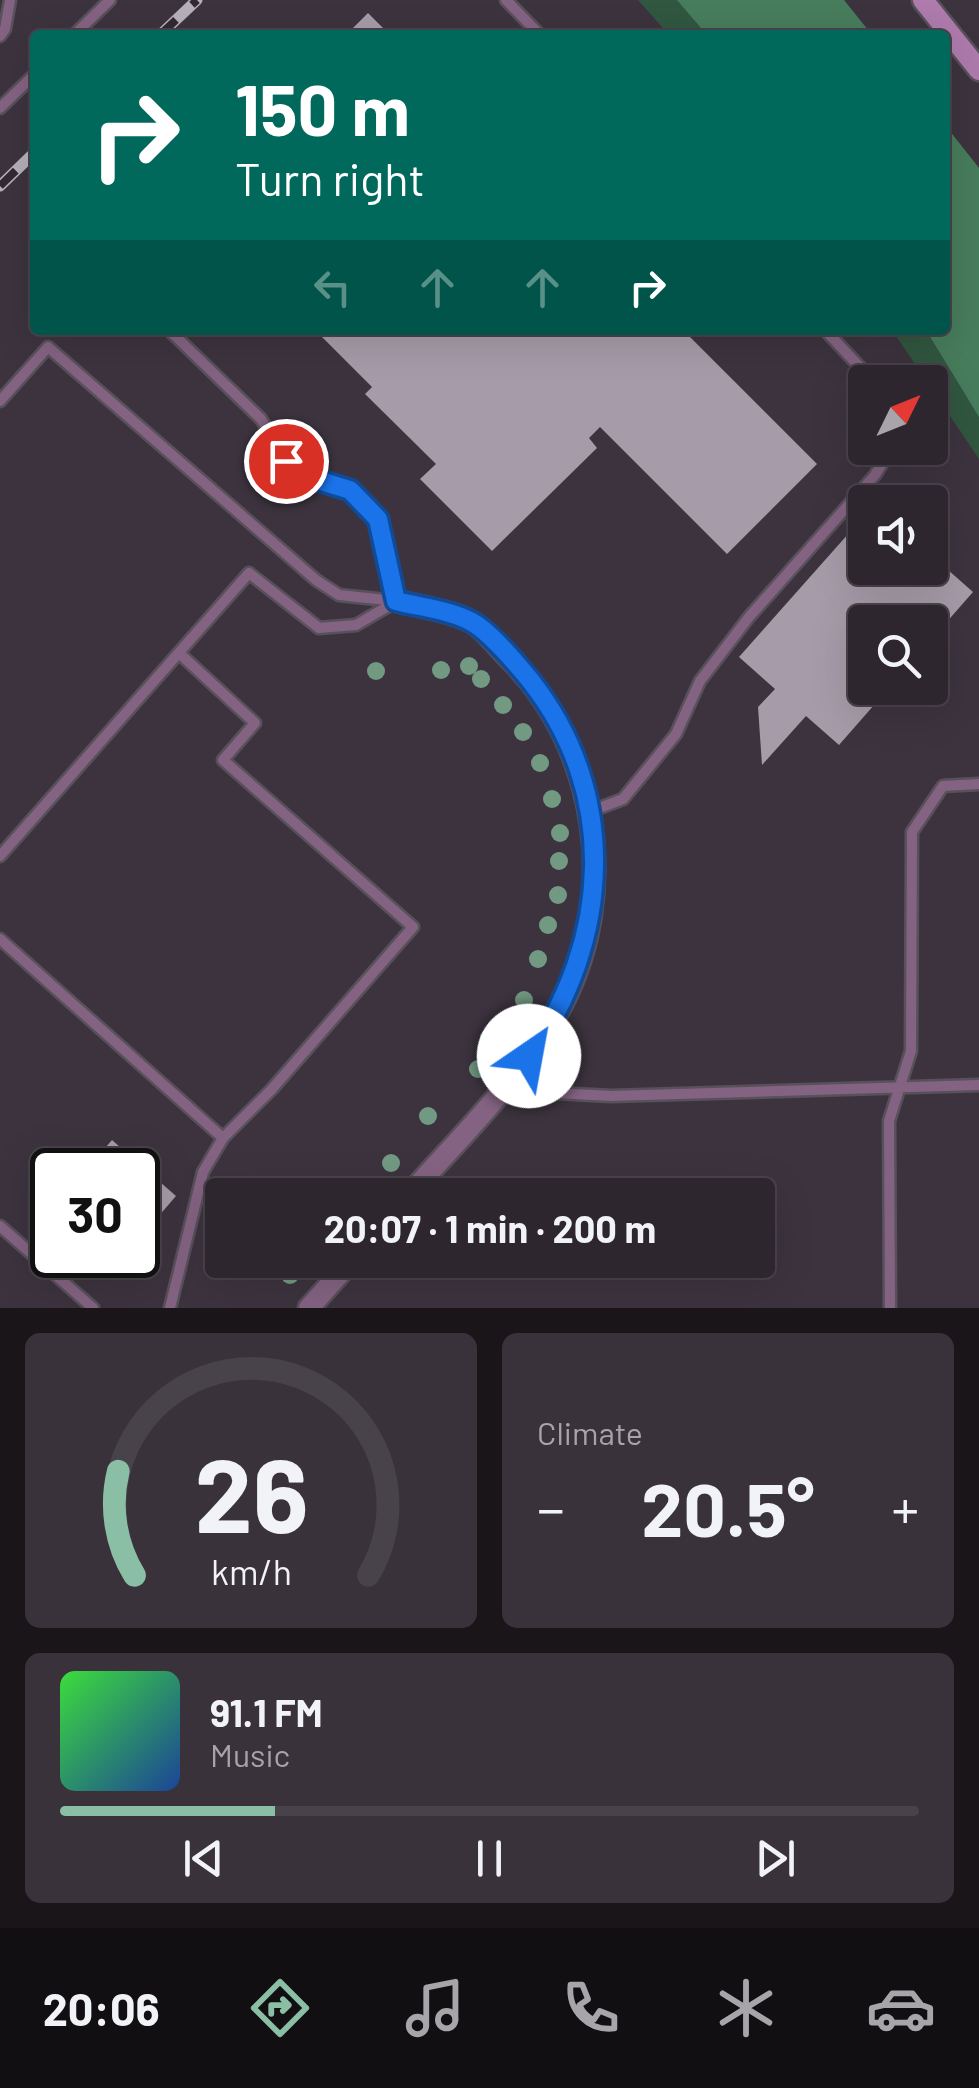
<!DOCTYPE html>
<html lang="en">
<head>
<meta charset="utf-8">
<style>
	:root { --surface:#2d262e; --page:#39323a; --text:#f1f3f6; --muted:#a7a5aa; --line:#48434a; --accent:#8abfa5 }
	body { margin:0; font-family:Barlow,sans-serif; background:var(--page); color:var(--text); height:100vh; display:flex; flex-direction:column; font-size:38px; white-space:nowrap }
	* { box-sizing:border-box; margin:0 }
	p { font-size:32px; color:var(--muted) }
	.icon { flex:none; width:55px; height:55px; fill:none; stroke:currentColor; stroke-width:2; stroke-linecap:round; stroke-linejoin:round }
	.map { position:relative; height:1308px; overflow:hidden }
	.sheet { display:flex; flex-direction:column; gap:25px; padding:25px; background:#191519; flex:1 }
	.sheet>* { flex:none }
	.hud { position:absolute; left:30px; top:30px; width:920px; height:305px; border-radius:10px; box-shadow:0 10px 40px #0002,0 0 0 2px var(--line); background:#00695c; color:#fff; overflow:hidden }
	.needle { width:65px; rotate:47deg }
	.controls { position:absolute; left:848px; top:365px; display:grid; gap:20px }
	.controls a { display:grid; place-items:center; width:100px; height:100px; border-radius:10px; background:var(--surface); box-shadow:0 10px 40px #0002,0 0 0 2px var(--line); font-size:50px }
	.speed { position:absolute; left:30px; top:1148px; display:flex; gap:20px; font-size:50px; font-weight:700; text-align:center }
	.speed>* { display:grid; place-content:center; width:130px; height:130px; border-radius:50%; background:var(--surface); box-shadow:0 10px 40px #0002,0 0 0 2px var(--line); line-height:1 }
	.speed .limit { border:5px solid #111; border-radius:15px; background:#fff; color:#111 }
	.pin { position:absolute; display:grid; place-items:center; width:85px; height:85px; color:#fff; margin:-42px; border:5px solid #fff; border-radius:50%; box-shadow:0 2px 10px #0007 }
	.me { position:absolute; width:110px; margin:-55px; rotate:33deg; stroke-linejoin:round; filter:drop-shadow(0 0 8px #0008) }
	.turn { display:flex; align-items:center; gap:35px; height:210px; padding:0 40px; font-size:45px }
	.turn .icon { width:130px; height:130px; stroke-width:2.5 }
	.turn b { display:block; font-size:70px; line-height:85px }
	.lanes { display:flex; align-items:center; height:95px; padding:0 40px; background:#0003; justify-content:center; gap:50px; direction:ltr }
	.lanes .off { opacity:.35 }
	.big { font-size:75px; font-weight:700; line-height:1.1 }
	.sheet .card { flex:1; display:flex; flex-direction:column; justify-content:center; gap:15px; min-width:0; padding:0 35px; border-radius:15px; background:var(--page) }
	.sheet .dial { align-items:center; gap:0 }
	.dial svg { height:260px; overflow:visible; fill:none; stroke:var(--line); stroke-width:7; stroke-linecap:round; text-anchor:middle }
	.dial text { fill:var(--text); stroke:none }
	.song { display:flex; align-items:center; gap:30px }
	.cover { width:120px; height:120px; border-radius:15px; background:linear-gradient(135deg,hsl(120 70% 55%),hsl(220 70% 35%)) }
	.played { height:10px; border-radius:5px; background:linear-gradient(90deg,var(--accent) 25%,var(--line) 25%) }
	.keys { display:flex; justify-content:space-around; direction:ltr }
	.heat { display:flex; justify-content:space-between; align-items:center; font-size:55px; direction:ltr }
	.sheet .tiles { flex:1; display:grid; gap:25px; grid-template-columns:1fr 1fr }
	.card:last-child { grid-column:span 2 }
	.trip { position:absolute; left:205px; top:1178px; width:570px; height:100px; border-radius:10px; background:var(--surface); box-shadow:0 10px 40px #0002,0 0 0 2px var(--line); font-weight:700; line-height:100px; text-align:center }
	.tab-bar { display:flex; height:160px; justify-content:space-around; align-items:center; background:#120f12; color:var(--muted) }
	.tab-bar .icon { width:70px; height:70px }
	.tab-bar .active { color:var(--accent) }
	.tab-bar b { font-size:45px; color:var(--text) }
	.map>svg:first-child { display:block }
	.green { fill:#315740 }
	.forest { fill:#477c5c }
	.building { fill:#a69ca9 }
	.lines { fill:none; stroke-linecap:round; stroke-linejoin:round }
	.lane-casing { stroke:#58505a; stroke-width:15 }
	.street-casing { stroke:#58505a; stroke-width:25 }
	.secondary-casing { stroke:#58505a; stroke-width:25 }
	.lane { stroke:#846382; stroke-width:10 }
	.street { stroke:#846382; stroke-width:20 }
	.secondary { stroke:#ae7bac; stroke-width:20 }
	.rail-casing { stroke:#b6b0b8; stroke-width:11 }
	.rail { stroke:#312934; stroke-width:8; stroke-dasharray:22; stroke-linecap:butt }
	.tree { fill:#729a83 }
	.route-casing { stroke:#114b97; stroke-width:25 }
	.route { stroke:#1a73e8; stroke-width:18 }
</style>
</head>
<body>
<div class="map">
<svg width="979" height="1308" viewBox="0 0 979 1308">
	<rect width="100%" height="100%" fill="#3c333e"/>
	<path class="green" d="M638,0H844L872,35H669Z
		M945,125L979,168V459L892,330H945Z"/>
	<path class="forest" d="M677,0H844L872,35H707Z
		M945,125L979,168V417L926,330H945Z"/>
	<path class="building" d="M368,13L390,35H346Z
		M315,330H683L817,464L727,554L600,427L589,438L597,448L492,551L420,479L436,464L365,394L372,387Z
		M865,515V568H930V554L973,592L930,641V622H865V688H889L839,745L806,716L762,765L758,707L775,689L739,657Z
		M112,1140L176,1196L138,1240V1170H86Z
		M88,1255H124L108,1273Z"/>
	<g class="lines">
		<g class="lane-casing">
			<path id="lane" d="M506,0L540,35
				M74,35L110,0
				M0,36L5,29L10,0
				M0,108L35,74
				M169,330L261,419L286,461L311,478L350,489L369,507L383,532L397,601
				M825,330L874,382
				M0,401L48,347L316,580L339,595L396,601
				M589,812L623,799L676,734L700,681L749,617L875,475L892,448
				M0,856L249,573L319,628L356,625L397,601
				M0,939L223,1138
				M516,1075L555,1093L611,1096L979,1085
				M0,1226L93,1308
				M170,1308L203,1172L223,1138L272,1089L413,927L223,760L255,723L179,653
				M890,1308L889,1121L911,1051L912,832L943,786L979,784"/>
		</g>
		<g class="street-casing">
			<path id="street" d="M397,601C420,607 449,610 470,621C484,628 498,647 509,658C598,746 620,893 562,1004C524,1076 462,1135 409,1195
				M309,1308L352,1260"/>
		</g>
		<g class="secondary-casing">
			<path id="secondary" d="M923,0L979,70"/>
		</g>
		<use href="#lane" class="lane"/>
		<use href="#street" class="street"/>
		<use href="#secondary" class="secondary"/>
		<g class="rail-casing">
			<path id="rail" d="M160,35L197,0
				M0,186L35,152"/>
		</g>
		<use href="#rail" class="rail"/>
	</g>
	<g class="tree">
		<circle cx="469" cy="666" r="9"/>
		<circle cx="441" cy="670" r="9"/>
		<circle cx="376" cy="671" r="9"/>
		<circle cx="481" cy="679" r="9"/>
		<circle cx="503" cy="705" r="9"/>
		<circle cx="523" cy="732" r="9"/>
		<circle cx="540" cy="763" r="9"/>
		<circle cx="552" cy="799" r="9"/>
		<circle cx="560" cy="833" r="9"/>
		<circle cx="559" cy="861" r="9"/>
		<circle cx="558" cy="895" r="9"/>
		<circle cx="548" cy="925" r="9"/>
		<circle cx="538" cy="959" r="9"/>
		<circle cx="524" cy="1000" r="9"/>
		<circle cx="489" cy="1038" r="9"/>
		<circle cx="478" cy="1069" r="9"/>
		<circle cx="428" cy="1116" r="9"/>
		<circle cx="391" cy="1163" r="9"/>
		<circle cx="290" cy="1275" r="9"/>
	</g>
	<g class="lines">
		<g class="route-casing">
			<path id="route" d="M286,461L311,478L350,490L378,519L396,601C420,607 449,610 470,621C487,629 517,664 530,680C620,794 611,941 529,1056"/>
		</g>
		<use href="#route" class="route"/>
	</g>
</svg>
<div class="controls">
<a><svg class="needle" viewBox="-14 -14 28 28"><path d="M0-13l5 13h-10z" fill="#e53935"/><path d="M0 13l5-13h-10z" fill="#a7a5aa"/></svg></a>
<a><svg class="icon" aria-label="sound" viewBox="0 0 24 24"><path d="M4 9h4l5-4v14l-5-4H4zM17 9q2 3 0 6"/></svg></a>
<a><svg class="icon" aria-label="search" viewBox="0 0 24 24"><circle cx="10" cy="10" r="6"/><path d="M15 15l6 6"/></svg></a>
</div>
<div class="speed"><div class="limit">30</div></div>
<div class="pin" style="left:286px;top:461px;background:#d93025"><svg class="icon" aria-label="arrive" viewBox="0 0 24 24"><path d="M6 21V4h12l-3 4 3 4H6"/></svg></div>
<svg class="me" style="left:529px;top:1056px" viewBox="-20 -20 40 40"><circle r="19" fill="#fff"/><path d="M0-13L10 11 0 6-10 11z" fill="#1a73e8"/></svg>
<div class="trip">20:07 · 1 min · 200 m</div>
<div class="hud">
<div class="turn"><svg class="icon" aria-label="right" viewBox="0 0 24 24"><path d="M7 20v-9h11M14 6l5 5-5 5"/></svg><div><b>150 m</b>Turn right</div></div>
<div class="lanes"><svg class="icon off" aria-label="left" viewBox="0 0 24 24"><path d="M17 20v-9H6M10 6l-5 5 5 5"/></svg><svg class="icon off" aria-label="ahead" viewBox="0 0 24 24"><path d="M12 20V5M6 11l6-6 6 6"/></svg><svg class="icon off" aria-label="ahead" viewBox="0 0 24 24"><path d="M12 20V5M6 11l6-6 6 6"/></svg><svg class="icon" aria-label="right" viewBox="0 0 24 24"><path d="M7 20v-9h11M14 6l5 5-5 5"/></svg></div>
</div>
</div>
<section class="sheet">
<div class="tiles">
<div class="card dial"><svg viewBox="0 0 100 80">
<path d="M14 69A42 42 0 1 1 86 69"/>
<path d="M14 69A42 42 0 0 1 9 37" stroke="#8abfa5"/>
<text x="50" y="56" font-size="32" font-weight="700">26</text>
<text x="50" y="72" font-size="11">km/h</text>
</svg></div>
<div class="card"><p>Climate</p>
<div class="heat"><a>−</a><b class="big">20.5°</b><a>+</a></div>
</div>
<div class="card">
<div class="song"><i class="cover"></i><div><b>91.1 FM</b><p>Music</p></div></div>
<div class="played"></div>
<div class="keys"><svg class="icon" aria-label="previous" viewBox="0 0 24 24"><path d="M18 5L8 12l10 7zM5 5v14"/></svg><svg class="icon" aria-label="pause" viewBox="0 0 24 24"><path d="M8 5v14M16 5v14"/></svg><svg class="icon" aria-label="next" viewBox="0 0 24 24"><path d="M6 5l10 7-10 7zM19 5v14"/></svg></div>
</div>
</div>
</section>
<nav class="tab-bar">
<b>20:06</b>
<svg class="icon active" aria-label="directions" viewBox="0 0 24 24"><path d="M12 3l9 9-9 9-9-9zM9 14v-3h6M13 9l2 2-2 2"/></svg>
<svg class="icon" aria-label="music" viewBox="0 0 24 24"><path d="M9 18V5l10-2v13"/><circle cx="6" cy="18" r="3"/><circle cx="16" cy="16" r="3"/></svg>
<svg class="icon" aria-label="phone" viewBox="0 0 24 24"><path d="M5 4h4l2 5-3 2q2 4 5 5l2-3 5 2v4C11 20 4 13 5 4z"/></svg>
<svg class="icon" aria-label="climate" viewBox="0 0 24 24"><path d="M12 3v18M4 7l16 10M4 17L20 7"/></svg>
<svg class="icon" aria-label="car" viewBox="0 0 24 24"><path d="M5 17H2v-5l4-1 3-4h7l3 4 3 1v5h-3M9 17h6M6 11h13"/><circle cx="7" cy="17" r="2"/><circle cx="17" cy="17" r="2"/></svg>
</nav>
</body>
</html>
